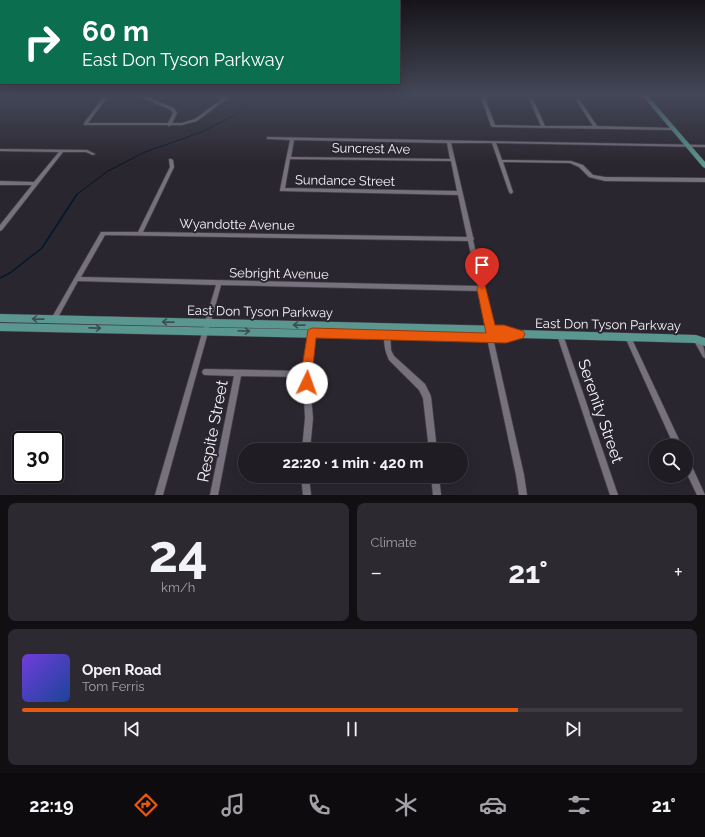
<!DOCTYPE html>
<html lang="en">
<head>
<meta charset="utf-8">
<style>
	:root { --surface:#201c23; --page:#2d2930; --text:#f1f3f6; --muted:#a2a1a6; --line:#3d3a41; --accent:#ea580c }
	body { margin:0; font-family:Raleway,sans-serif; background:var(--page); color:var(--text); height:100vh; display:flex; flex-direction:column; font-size:15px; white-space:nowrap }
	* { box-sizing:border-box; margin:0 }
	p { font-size:13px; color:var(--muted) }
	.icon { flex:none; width:22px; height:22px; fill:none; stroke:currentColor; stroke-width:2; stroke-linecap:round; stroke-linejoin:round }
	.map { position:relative; height:495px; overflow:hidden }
	.details { display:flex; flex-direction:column; gap:8px; padding:8px; background:#120f13; flex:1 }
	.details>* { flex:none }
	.top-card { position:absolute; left:0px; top:0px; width:400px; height:84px; box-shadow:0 4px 16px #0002,0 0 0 1px var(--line); background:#0b6e4f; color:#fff; overflow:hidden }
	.tools { position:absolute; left:649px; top:439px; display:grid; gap:8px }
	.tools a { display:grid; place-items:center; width:44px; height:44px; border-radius:50%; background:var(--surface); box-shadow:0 4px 16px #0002,0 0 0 1px var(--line); font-size:20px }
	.speed { position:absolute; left:12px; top:431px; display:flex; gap:8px; font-size:20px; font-weight:700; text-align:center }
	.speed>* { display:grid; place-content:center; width:52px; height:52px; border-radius:50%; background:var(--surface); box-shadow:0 4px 16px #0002,0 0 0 1px var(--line); line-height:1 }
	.speed .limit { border:2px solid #111; border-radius:6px; background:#fff; color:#111 }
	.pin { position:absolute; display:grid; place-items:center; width:34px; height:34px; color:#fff; margin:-41px -17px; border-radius:50% 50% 50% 0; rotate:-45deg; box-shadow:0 0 4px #0007 }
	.pin .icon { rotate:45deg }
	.me { position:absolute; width:44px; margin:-22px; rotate:3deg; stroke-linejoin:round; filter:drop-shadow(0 0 3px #0008) }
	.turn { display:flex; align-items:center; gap:14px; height:84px; padding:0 16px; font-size:18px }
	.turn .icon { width:52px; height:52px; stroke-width:2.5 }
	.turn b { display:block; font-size:28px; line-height:34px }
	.big { font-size:30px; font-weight:700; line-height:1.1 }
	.details .tile { flex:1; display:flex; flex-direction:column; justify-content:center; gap:6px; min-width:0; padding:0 14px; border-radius:8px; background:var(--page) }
	.details .dial { align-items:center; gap:0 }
	.dial b { font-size:52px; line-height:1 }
	.song { display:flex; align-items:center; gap:12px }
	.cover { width:48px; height:48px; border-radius:6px; background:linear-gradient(135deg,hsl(260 70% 55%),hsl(220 70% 35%)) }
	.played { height:4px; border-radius:2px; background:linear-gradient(90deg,var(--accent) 75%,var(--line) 75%) }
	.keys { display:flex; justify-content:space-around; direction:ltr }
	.heat { display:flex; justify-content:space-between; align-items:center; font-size:22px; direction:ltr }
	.details .tiles { flex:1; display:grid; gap:8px; grid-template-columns:1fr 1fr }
	.tile:last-child { grid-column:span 2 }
	.trip { position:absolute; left:238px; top:443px; width:230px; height:40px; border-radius:20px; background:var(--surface); box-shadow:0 4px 16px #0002,0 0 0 1px var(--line); font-weight:700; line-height:40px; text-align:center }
	.dock { display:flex; height:64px; justify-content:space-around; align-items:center; background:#0d0b0e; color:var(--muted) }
	.dock .icon { width:28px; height:28px }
	.dock .active { color:var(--accent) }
	.dock b { font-size:18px; color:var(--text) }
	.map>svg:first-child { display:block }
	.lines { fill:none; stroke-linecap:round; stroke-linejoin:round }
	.stream-far1 { stroke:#00182c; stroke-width:1 }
	.stream { stroke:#00182c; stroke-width:1.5 }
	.minor-casing { stroke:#444149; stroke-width:1.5 }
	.major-casing { stroke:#444149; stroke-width:1 }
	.minor { fill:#76717c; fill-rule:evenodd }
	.major { fill:#5a9790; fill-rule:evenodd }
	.oneway { stroke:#3b4e51 }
	.route { fill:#ea580c; stroke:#983908 }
	.labels { text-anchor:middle; stroke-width:4; stroke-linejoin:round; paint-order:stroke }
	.street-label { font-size:13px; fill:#f6f3f9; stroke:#2a262f }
	.near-street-label { font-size:16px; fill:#f6f3f9; stroke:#2a262f }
</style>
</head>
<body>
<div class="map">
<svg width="705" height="495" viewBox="0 0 705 495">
	<rect width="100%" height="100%" fill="#2a262f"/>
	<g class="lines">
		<path class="stream-far1" d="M76,195L108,171L145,152L202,132L235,115L257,95"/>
		<path class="stream" d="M0,278L10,273L42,248L77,194"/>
		<g class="minor-casing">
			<path id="minor" d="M105,95H109L88,123H168L173,113L171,110L137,95H142L174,108L177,113L172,123H182L195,119L222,99L212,95H218L224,97L228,95H232L197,121L182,125H171L169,126L167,125H84V123Z
				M482,97L485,98L495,125L541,126L529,99L531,98L533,99L545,126H593L576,100L578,99H579L597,126L673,128L675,129L673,130L493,127L491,126L481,98Z
				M267,137L705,145V147L496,143L502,160L571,161L583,165L593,175L605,177L705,178V182L605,181L589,177L579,167L570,163L503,162L513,192L511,194L509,192L492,143H451L473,237L474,239L473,240L484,287L485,289L484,290L493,329L492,331L490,332L488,331L487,329L479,291L221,285L163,495H155L216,285L78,281L56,321L54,322L52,321L51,319L101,232H138L170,167L169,160V159H171L173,160L174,167L143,232L467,237L458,195L280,191V190L290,140L269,139H267ZM294,140L447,143L450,159L291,157ZM290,159L451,161L457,191L285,188ZM105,235L468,241L478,286L81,277Z
				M0,149L87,150L95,154L93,155L86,152H63L2,230L0,231V225L32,185H0V181L34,182L59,152L0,151Z
				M387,329L389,330L390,332L391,350L394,356L425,384L430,394L431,397L437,450H429L423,398L419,390L389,360C384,349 384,343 384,332L385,330Z
				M312,330L314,331L315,333L309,374L313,418L310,450H302L305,418L303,377L241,376L218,495H210L234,376L205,375L203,374L202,372L203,370L205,369L303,371L309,333L310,331Z
				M560,332L562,333L563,335L618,495H610L557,335L558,333Z
				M628,334L630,335L682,446H674L625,337L626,335Z
				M490,335L492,336L493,338L524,475L527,495H519L516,475L487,338L488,336Z
				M696,336C703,341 705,350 705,358L703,357L693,339L694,337Z
				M686,459L689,460L705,495H697L686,472Z
				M301,476H309L311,495H303Z
				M431,476H439L441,495H433Z"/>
		</g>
		<g class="major-casing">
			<path id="major" d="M642,95H647L705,162V168L703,167Z
				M0,314L504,326L519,330L696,335L705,338V346L696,343L521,338L507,342L0,331V323L505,334L0,322Z"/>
		</g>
		<use href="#minor" class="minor"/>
		<use href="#major" class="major"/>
	</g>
	<defs><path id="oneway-shaft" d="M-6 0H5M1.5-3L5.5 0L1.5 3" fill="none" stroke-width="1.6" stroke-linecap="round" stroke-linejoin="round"/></defs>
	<g class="oneway">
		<use href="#oneway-shaft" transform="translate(38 319) rotate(-179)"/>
		<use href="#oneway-shaft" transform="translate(168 322) rotate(-179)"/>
		<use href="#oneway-shaft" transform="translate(299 325) rotate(-179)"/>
		<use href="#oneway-shaft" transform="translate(95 328) rotate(1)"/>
		<use href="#oneway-shaft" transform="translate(244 331) rotate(2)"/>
	</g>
	<linearGradient id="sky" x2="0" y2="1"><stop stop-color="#17151a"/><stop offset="0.58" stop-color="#444758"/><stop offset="1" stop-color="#444758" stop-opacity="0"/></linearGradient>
	<rect width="705" height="164" fill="url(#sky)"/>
	<path class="route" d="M482,284L485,286L486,289L495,325H504L523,331L525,334L523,338L506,343L316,338L312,374L313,383L311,387L307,389L303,387L301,374L308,330L312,328L486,333L477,289L478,286Z"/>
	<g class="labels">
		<g class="street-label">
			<text transform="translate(371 148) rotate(1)" y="5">Suncrest Ave</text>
			<text transform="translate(345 180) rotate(1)" y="5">Sundance Street</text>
			<text transform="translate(237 224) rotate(1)" y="5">Wyandotte Avenue</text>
			<text transform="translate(279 273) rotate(1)" y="5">Sebright Avenue</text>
			<text transform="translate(260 311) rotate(1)" y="5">East Don Tyson Parkway</text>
			<text transform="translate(608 324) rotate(1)" y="5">East Don Tyson Parkway</text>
		</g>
		<g class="near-street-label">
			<text transform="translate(601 411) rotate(71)" y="6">Serenity Street</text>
			<text transform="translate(212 431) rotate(-79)" y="6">Respite Street</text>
		</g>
	</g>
</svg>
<div class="tools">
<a><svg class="icon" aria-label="search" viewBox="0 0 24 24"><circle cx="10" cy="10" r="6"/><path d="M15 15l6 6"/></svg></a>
</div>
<div class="speed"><div class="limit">30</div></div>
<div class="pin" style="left:482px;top:289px;background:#d93025"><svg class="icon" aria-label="arrive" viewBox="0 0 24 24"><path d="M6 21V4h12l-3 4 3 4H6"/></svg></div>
<svg class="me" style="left:307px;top:383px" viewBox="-20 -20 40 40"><circle r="19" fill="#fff"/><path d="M0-13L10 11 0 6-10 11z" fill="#ea580c"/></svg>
<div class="trip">22:20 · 1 min · 420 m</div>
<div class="top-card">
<div class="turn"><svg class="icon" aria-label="right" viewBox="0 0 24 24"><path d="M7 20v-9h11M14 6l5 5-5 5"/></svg><div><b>60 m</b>East Don Tyson Parkway</div></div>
</div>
</div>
<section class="details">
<div class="tiles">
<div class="tile dial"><b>24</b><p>km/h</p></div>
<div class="tile"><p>Climate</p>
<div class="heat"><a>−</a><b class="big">21°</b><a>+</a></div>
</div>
<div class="tile">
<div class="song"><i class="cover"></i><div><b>Open Road</b><p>Tom Ferris</p></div></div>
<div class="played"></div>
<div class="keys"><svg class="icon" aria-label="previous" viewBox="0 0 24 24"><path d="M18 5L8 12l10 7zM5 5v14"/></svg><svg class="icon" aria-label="pause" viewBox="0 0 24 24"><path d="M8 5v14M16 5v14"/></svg><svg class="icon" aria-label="next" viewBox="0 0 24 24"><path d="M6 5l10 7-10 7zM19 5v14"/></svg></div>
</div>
</div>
</section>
<nav class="dock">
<b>22:19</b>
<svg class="icon active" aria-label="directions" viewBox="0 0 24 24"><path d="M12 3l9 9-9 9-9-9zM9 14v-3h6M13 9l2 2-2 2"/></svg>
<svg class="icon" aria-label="music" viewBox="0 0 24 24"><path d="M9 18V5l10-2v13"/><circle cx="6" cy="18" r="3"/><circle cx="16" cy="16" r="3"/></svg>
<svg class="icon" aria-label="phone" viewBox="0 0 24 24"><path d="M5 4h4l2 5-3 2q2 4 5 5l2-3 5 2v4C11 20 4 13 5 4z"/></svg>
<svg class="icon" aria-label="climate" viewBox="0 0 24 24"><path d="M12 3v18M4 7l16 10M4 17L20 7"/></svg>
<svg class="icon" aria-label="car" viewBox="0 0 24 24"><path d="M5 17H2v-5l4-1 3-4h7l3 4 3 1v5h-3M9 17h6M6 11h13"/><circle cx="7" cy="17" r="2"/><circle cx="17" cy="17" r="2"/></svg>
<svg class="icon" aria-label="filters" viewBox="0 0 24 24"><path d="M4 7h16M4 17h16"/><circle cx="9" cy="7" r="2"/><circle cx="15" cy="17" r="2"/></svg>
<b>21°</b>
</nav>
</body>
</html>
